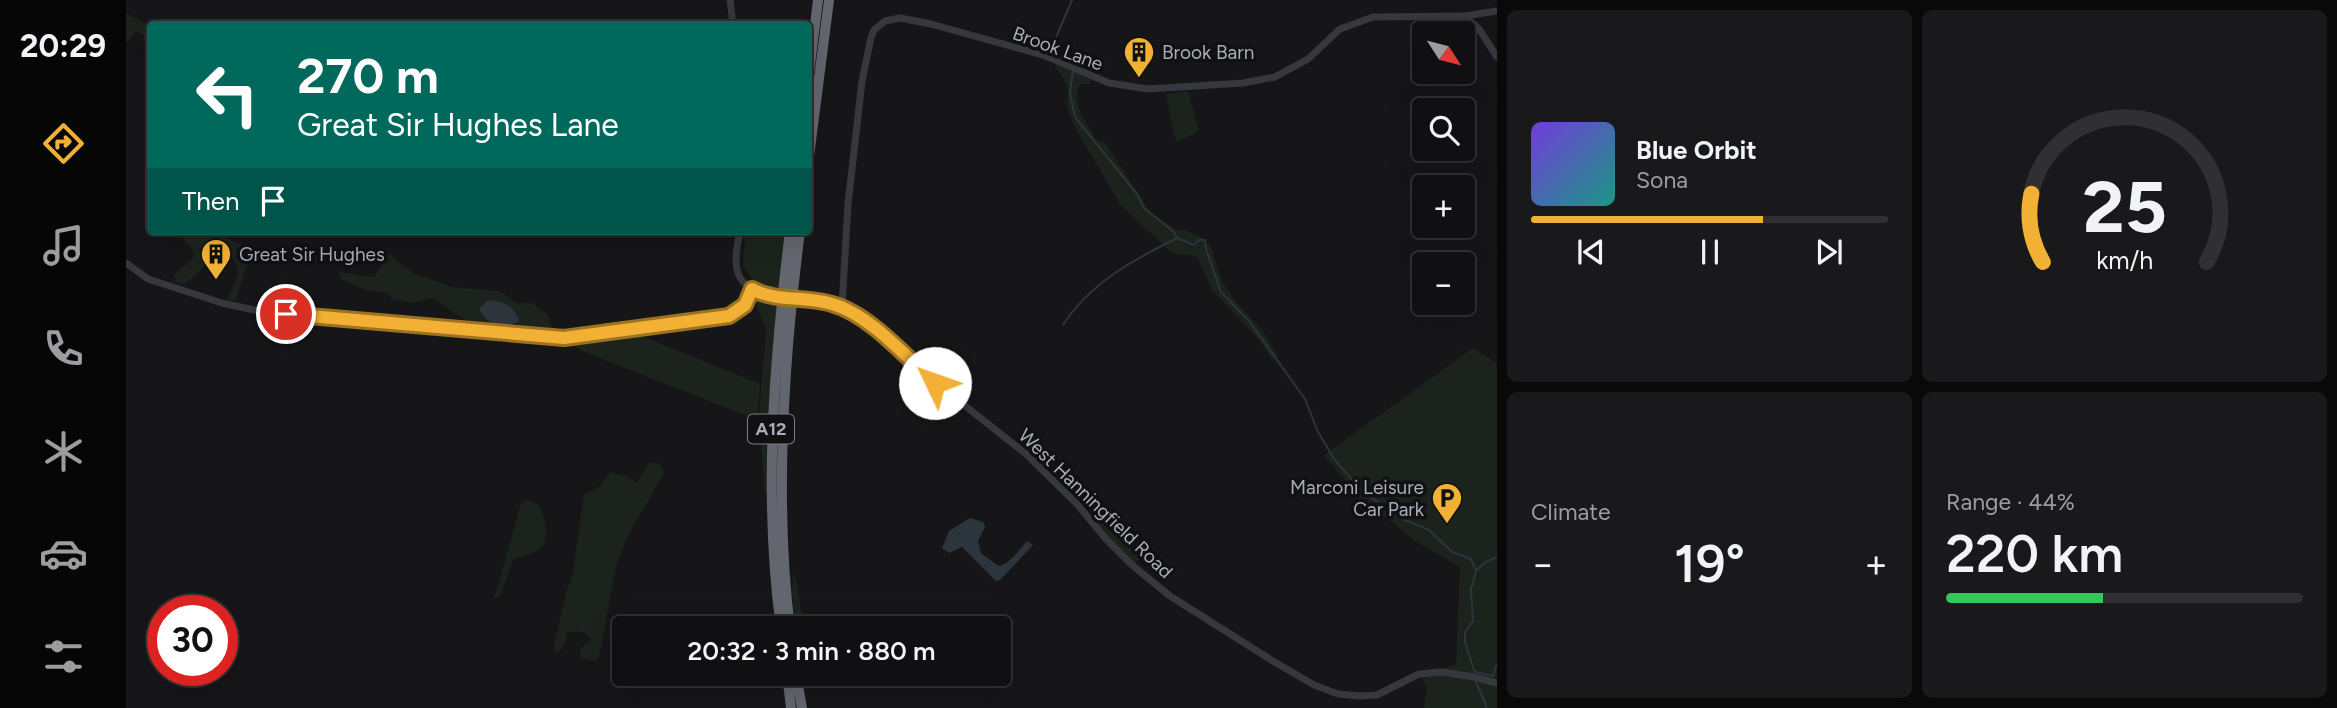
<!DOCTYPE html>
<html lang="en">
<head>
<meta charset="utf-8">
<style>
	:root { --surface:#101012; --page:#19191b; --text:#f1f3f6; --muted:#9c9d9f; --line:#303032; --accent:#f2b134 }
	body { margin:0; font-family:Figtree,sans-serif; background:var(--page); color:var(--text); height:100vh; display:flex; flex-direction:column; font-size:26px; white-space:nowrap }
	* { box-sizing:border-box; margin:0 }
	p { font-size:23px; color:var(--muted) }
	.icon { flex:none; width:38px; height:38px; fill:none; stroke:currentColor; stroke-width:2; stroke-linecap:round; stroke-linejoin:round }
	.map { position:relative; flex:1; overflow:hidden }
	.sheet { display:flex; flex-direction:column; gap:10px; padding:10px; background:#09090a; width:840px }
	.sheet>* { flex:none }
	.top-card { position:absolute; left:21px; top:21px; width:665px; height:214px; border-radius:7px; box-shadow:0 7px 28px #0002,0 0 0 2px var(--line); background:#00695c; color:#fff; overflow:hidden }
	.needle { width:46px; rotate:126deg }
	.buttons { position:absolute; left:1286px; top:21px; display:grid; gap:14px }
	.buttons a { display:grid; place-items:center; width:63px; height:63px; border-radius:7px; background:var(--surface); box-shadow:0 7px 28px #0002,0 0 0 2px var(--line); font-size:35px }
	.speed { position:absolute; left:21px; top:595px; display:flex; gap:14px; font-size:35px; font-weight:700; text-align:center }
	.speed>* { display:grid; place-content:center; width:91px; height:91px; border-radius:50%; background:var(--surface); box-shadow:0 7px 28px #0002,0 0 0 2px var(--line); line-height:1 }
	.speed .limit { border:10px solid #d22; background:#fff; color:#111 }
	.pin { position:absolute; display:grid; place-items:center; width:60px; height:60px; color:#fff; margin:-30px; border:4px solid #fff; border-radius:50%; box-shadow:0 2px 7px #0007 }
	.me { position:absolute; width:77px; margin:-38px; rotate:312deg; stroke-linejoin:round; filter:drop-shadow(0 0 5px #0008) }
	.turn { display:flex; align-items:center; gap:24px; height:147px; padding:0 35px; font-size:32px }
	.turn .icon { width:91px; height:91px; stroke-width:2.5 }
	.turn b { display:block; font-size:49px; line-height:60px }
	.then { display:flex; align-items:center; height:66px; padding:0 35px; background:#0003; gap:14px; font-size:26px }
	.big { font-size:52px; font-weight:600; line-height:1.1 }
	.sheet .card { flex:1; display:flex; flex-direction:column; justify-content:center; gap:10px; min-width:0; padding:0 24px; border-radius:10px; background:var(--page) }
	.sheet .dial { align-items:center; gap:0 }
	.dial svg { height:182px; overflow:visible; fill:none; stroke:var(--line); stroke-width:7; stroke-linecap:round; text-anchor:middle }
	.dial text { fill:var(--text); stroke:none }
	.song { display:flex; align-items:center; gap:21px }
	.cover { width:84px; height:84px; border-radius:10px; background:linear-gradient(135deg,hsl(260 70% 55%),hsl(170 70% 35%)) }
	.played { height:7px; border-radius:4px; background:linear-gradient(90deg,var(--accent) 65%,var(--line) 65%) }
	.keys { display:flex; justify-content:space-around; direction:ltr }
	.heat { display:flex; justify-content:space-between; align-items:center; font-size:38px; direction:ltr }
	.charge { height:10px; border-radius:5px; background:linear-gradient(90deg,#34c759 44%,var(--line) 0) }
	.sheet .tiles { flex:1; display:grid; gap:10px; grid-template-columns:repeat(2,1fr) }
	.trip { position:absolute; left:486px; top:616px; width:399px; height:70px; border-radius:7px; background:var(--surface); box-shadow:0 7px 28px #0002,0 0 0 2px var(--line); font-weight:600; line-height:70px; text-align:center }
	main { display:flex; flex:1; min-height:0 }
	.tab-bar { display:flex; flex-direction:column; width:126px; justify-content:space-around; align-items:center; background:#060607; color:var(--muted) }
	.tab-bar .icon { width:49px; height:49px }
	.tab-bar .on { color:var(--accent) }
	.tab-bar b { font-size:32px; color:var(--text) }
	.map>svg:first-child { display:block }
	.green { fill:#1c231d }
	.water { fill:#2c353c }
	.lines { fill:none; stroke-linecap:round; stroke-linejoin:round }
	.stream { stroke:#2c353c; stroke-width:2 }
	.minor { stroke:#37383d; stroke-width:7 }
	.highway { stroke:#63666e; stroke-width:10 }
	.minor-bridge { stroke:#37383d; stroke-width:7 }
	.route-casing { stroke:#9d7322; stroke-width:18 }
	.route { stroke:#f2b134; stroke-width:12 }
	.labels { text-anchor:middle; stroke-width:7; stroke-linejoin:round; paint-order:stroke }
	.shield { fill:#111113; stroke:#7b7e86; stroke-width:2 }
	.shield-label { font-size:18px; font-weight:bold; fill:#a8adb8 }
	.street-label { font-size:19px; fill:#a8adb8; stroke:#111113 }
	.poi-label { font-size:19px; fill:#a8adb8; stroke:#111113; text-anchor:start }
</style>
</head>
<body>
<main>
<nav class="tab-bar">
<b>20:29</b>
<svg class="icon on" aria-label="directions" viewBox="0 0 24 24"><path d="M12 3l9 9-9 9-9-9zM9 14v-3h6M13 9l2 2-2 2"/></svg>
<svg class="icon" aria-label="music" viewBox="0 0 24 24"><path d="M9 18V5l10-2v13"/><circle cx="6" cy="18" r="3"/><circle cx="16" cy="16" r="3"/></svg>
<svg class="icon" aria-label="phone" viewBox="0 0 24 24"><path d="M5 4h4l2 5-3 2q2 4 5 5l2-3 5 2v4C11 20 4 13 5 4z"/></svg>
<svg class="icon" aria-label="climate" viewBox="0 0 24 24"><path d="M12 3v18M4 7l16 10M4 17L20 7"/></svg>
<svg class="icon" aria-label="car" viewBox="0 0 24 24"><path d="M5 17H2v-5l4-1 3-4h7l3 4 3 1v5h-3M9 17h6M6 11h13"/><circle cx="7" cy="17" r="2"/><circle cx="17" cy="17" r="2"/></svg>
<svg class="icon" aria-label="filters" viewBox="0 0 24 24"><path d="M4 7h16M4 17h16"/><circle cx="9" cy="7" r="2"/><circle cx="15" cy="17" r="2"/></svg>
</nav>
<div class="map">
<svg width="1371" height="708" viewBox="0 0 1371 708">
	<rect width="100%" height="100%" fill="#161618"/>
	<path class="green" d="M0,13L24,26V39L10,31L0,44Z
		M926,61L965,77L964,84H955C943,102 961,123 971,140L979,142L983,148L1024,212L1050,230H1059L1076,238L1085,247L1095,279L1106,297L1139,334L1152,357L1146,359L1133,340L1086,290L1071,256L1047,254L995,206L947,124L941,105L942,87Z
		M1062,91L1073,131L1051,142L1047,132L1040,94Z
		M50,231H84L126,249L131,253L120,268L110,299L104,303L102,298L113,272L104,252C80,252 85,258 72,273C68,277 63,281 58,284L49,282L48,275L68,257L67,251Z
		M620,231H653L660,245L655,289L631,286L617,265Z
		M262,253L287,273L326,287L374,291L390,303H406L422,315L427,332L364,330L338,319L306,298L286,303L267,299L259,292L242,291L215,279L213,272L249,277Z
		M638,296L653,302L643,488L639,494L633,415L640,330L629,302L631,297Z
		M506,332L634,384L631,420L456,351L442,341L456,336Z
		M1347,348L1371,363V708H1298L1301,687L1293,674L1330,665L1334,567L1289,541L1258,516L1238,504L1198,455Z
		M523,463H533L538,473C525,497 509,520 498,545C482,583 483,623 471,662L455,658L454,649L465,639C458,630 450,630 441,633L439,644L432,653L427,651L439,597L447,572L458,495L474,486L485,472L500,476L511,483Z
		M401,499C402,500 410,504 411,504C419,512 423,534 418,544C412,553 397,556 387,559L375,595L368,599L395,504Z
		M966,514L1009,550L1016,553L1022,548L1008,565L972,526Z
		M667,575H669L679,628H670L666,593Z"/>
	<path class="water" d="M362,300C378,302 387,304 393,321C378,331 362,325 353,309Z
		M844,518L857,522L859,527L852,541L855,553L872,566C884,564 893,550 901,541L907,545L875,579L870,581L836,547L823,553L816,548L823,531Z"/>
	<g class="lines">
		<path class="stream" d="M926,54L925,49L946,0
			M947,71L944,93L949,117L1011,194L1018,208L1048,232L1051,238L1068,245L1073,240H1079L1080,249L1095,292L1123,321L1179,399L1191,430L1208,459L1238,493L1279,520L1303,530L1326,552L1345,559L1350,571L1345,589L1347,621L1339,632V642L1349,673
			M937,325C964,283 1007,260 1051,238
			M1350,571L1358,563L1371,557
			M1350,672L1367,676L1371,664
			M1350,682L1361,708"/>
		<path class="minor" d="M604,0L607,24
			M1338,16L1353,29L1371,57
			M614,231C608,261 604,285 640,295
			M0,263L22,279L96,303L133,311L438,338L603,316L619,305L626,289
			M681,299L716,307L741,322L809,382L900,454L951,504L980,539L1006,565L1044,596L1147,661L1188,685L1212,694L1234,696L1251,695L1293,674L1315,672L1348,677L1371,683
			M716,307L722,204L736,81L745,38L748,30L759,21L774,18L805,24L920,56L983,83L1022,89L1117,83L1149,77L1182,59L1214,29L1247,17L1338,16L1371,11"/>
		<path class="highway" d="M682,81L692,0
			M682,164L703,0
			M655,628C637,496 648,362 664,231
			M664,628C648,502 658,357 674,231
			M661,674L665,708
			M670,674L676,708"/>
		<path class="minor-bridge" d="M640,295L681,299"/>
	</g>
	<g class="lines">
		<g class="route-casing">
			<path id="route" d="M160,314L438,338L603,316L619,305L626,289C650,302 681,296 706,304C743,314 780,357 809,383"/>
		</g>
		<use href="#route" class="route"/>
	</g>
	<defs>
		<g id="building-pin" transform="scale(1.575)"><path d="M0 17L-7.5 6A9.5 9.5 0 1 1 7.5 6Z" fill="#f2b134" stroke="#111113"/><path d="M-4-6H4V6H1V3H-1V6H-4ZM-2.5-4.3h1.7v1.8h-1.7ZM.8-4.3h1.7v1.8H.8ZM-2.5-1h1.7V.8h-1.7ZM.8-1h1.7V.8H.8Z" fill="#111"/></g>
		<g id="parking-pin" transform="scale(1.575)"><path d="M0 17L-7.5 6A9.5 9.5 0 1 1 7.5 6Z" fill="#f2b134" stroke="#111113"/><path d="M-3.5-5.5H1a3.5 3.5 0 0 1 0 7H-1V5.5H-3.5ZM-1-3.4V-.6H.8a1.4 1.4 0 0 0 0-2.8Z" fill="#111"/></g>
	</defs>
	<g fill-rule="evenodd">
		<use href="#building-pin" x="1013" y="52"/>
		<use href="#building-pin" x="90" y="254"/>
		<use href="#parking-pin" x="1321" y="498"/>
	</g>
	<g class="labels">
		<rect class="shield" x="622" y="414.5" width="46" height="29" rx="5"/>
		<g class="shield-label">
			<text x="645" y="435">A12</text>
		</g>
		<g class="street-label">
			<text transform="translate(932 48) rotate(20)" y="7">Brook Lane</text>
			<text transform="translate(970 503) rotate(44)" y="7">West Hanningfield Road</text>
		</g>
		<g class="poi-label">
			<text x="1036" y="59">Brook Barn</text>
			<text x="113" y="261">Great Sir Hughes</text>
			<text x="1298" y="494" text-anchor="end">Marconi Leisure<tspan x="1298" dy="22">Car Park</tspan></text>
		</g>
	</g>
</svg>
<div class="buttons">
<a><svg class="needle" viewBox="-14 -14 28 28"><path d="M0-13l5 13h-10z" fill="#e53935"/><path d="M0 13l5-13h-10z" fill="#9c9d9f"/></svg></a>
<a><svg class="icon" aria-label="search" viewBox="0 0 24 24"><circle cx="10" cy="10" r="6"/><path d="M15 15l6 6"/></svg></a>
<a>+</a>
<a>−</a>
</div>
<div class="speed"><div class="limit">30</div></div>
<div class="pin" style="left:160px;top:314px;background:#d93025"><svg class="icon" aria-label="arrive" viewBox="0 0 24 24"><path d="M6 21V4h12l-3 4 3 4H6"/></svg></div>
<svg class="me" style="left:809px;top:383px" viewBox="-20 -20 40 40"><circle r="19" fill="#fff"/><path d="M0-13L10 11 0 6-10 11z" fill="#f2b134"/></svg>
<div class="trip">20:32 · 3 min · 880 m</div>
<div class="top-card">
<div class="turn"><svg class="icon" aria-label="left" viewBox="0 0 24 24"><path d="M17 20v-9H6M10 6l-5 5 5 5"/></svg><div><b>270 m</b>Great Sir Hughes Lane</div></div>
<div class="then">Then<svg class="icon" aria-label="arrive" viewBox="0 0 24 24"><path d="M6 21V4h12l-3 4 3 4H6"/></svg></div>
</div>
</div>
<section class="sheet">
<div class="tiles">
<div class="card">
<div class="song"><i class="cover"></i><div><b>Blue Orbit</b><p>Sona</p></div></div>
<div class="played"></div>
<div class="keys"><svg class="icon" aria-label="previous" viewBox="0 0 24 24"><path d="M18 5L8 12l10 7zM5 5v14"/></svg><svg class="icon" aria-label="pause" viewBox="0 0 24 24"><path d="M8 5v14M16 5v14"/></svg><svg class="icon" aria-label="next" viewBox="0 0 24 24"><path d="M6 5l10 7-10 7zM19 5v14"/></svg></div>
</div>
<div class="card dial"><svg viewBox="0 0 100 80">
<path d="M14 69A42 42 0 1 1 86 69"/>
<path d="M14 69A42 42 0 0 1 9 39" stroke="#f2b134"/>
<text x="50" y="56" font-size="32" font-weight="700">25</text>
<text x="50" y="72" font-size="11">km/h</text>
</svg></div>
<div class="card"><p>Climate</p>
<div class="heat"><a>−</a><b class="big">19°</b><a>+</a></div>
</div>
<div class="card"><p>Range · 44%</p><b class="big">220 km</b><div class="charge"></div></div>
</div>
</section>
</main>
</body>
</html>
